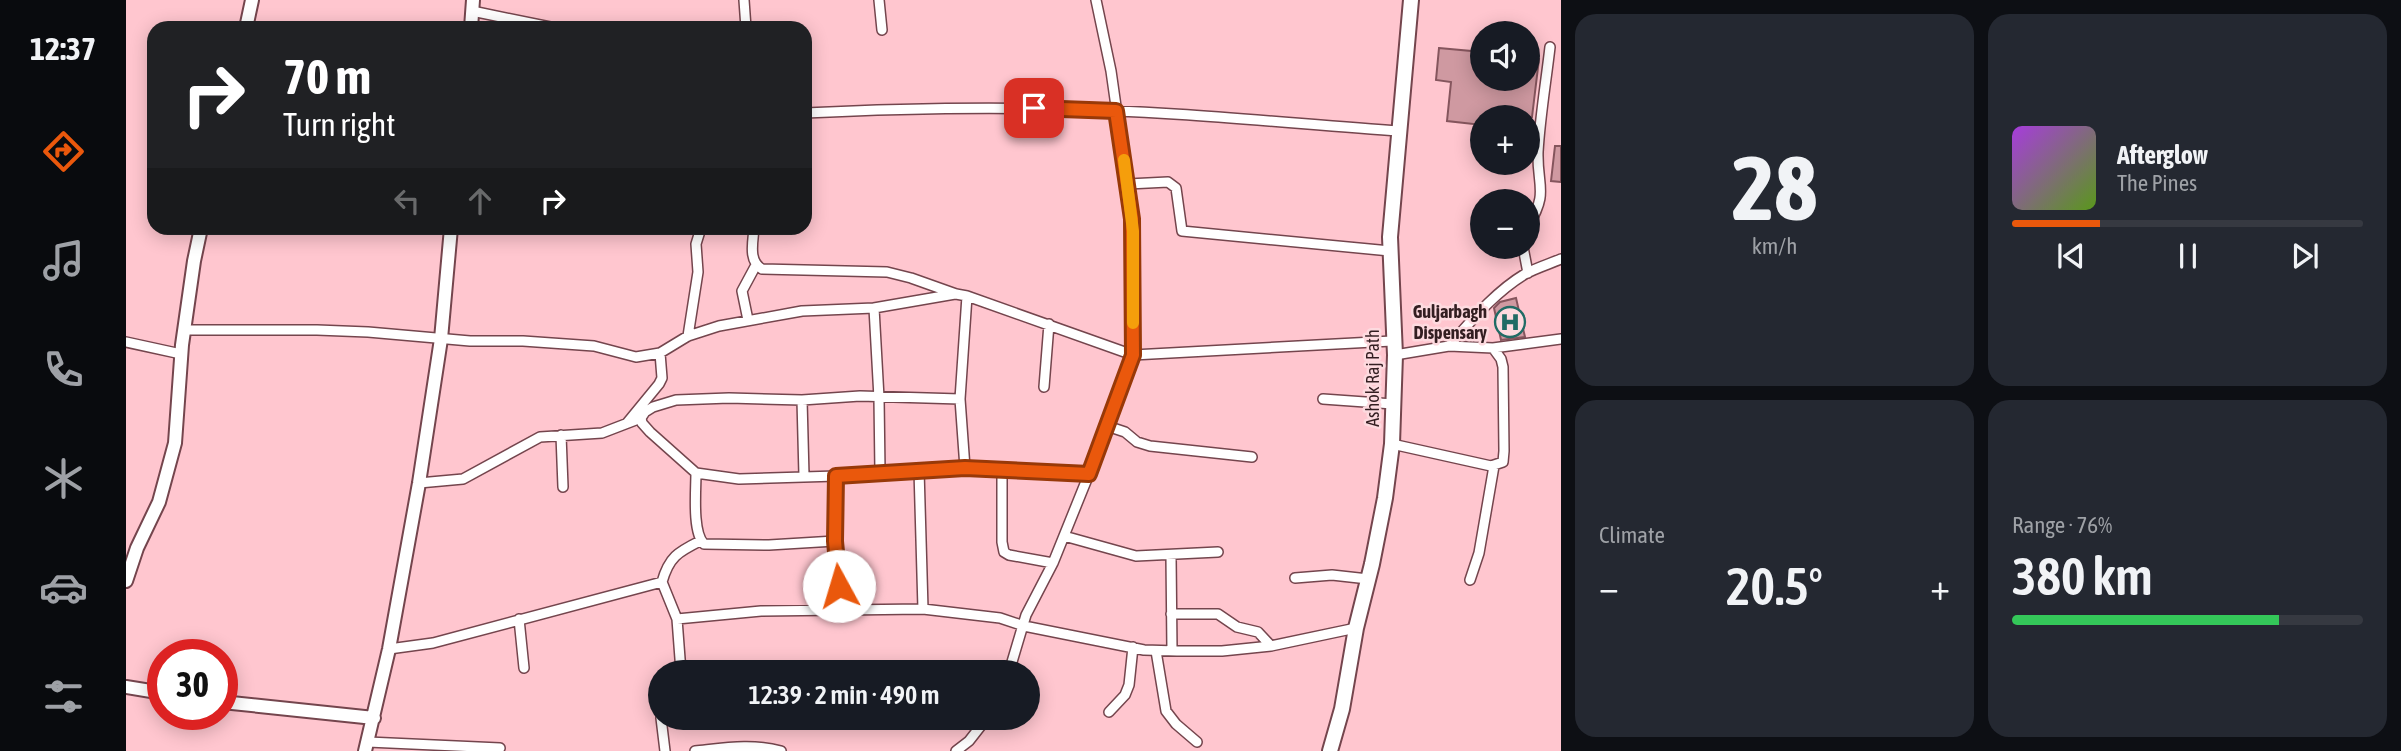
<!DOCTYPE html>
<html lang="en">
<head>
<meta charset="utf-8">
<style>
	:root { --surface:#171b24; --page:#242831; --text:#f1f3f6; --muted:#9ea1a6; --line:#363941; --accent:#ea580c }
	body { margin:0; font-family:"Asap Condensed",sans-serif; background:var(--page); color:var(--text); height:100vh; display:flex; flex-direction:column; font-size:26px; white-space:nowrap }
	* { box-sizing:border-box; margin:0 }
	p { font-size:23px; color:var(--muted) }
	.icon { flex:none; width:38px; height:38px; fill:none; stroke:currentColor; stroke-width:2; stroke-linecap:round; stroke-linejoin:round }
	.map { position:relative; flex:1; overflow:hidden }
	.details { display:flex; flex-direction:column; gap:14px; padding:14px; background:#0d0f14; width:840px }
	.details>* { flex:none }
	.guide { position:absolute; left:21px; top:21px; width:665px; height:214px; border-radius:21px; box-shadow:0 4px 18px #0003; background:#202124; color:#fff; overflow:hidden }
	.fabs { position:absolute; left:1344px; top:21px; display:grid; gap:14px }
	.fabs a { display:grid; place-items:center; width:70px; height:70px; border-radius:50%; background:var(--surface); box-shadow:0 4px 18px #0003; font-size:35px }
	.speed { position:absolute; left:21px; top:639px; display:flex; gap:14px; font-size:35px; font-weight:700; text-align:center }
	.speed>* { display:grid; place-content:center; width:91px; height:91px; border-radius:50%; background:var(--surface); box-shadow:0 4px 18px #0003; line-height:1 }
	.speed .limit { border:10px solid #d22; background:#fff; color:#111 }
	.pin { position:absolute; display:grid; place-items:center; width:60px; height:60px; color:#fff; margin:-30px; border-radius:14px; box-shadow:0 4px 10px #0006 }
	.me { position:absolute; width:77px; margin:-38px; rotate:354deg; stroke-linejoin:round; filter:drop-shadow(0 0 5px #0008) }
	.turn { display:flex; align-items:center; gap:24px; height:147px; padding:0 21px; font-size:32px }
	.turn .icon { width:91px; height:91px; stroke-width:2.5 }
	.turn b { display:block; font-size:49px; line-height:60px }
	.lanes { display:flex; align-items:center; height:66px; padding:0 21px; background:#0003; justify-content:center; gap:35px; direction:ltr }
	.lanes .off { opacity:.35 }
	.big { font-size:52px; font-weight:600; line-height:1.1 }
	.details .card { flex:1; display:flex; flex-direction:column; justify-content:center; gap:10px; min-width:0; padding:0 24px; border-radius:21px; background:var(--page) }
	.details .dial { align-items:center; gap:0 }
	.dial b { font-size:91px; line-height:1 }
	.song { display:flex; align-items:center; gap:21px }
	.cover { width:84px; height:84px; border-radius:10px; background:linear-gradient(135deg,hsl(280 70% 55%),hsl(90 70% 35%)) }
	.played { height:7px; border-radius:4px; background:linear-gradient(90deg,var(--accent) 25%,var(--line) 25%) }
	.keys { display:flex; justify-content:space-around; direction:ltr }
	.heat { display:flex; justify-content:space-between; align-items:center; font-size:38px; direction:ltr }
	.charge { height:10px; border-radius:5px; background:linear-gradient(90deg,#34c759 76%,var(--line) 0) }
	.details .tiles { flex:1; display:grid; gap:14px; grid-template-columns:repeat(2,1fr) }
	.trip { position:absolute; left:522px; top:660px; width:392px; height:70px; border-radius:35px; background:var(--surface); box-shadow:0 4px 18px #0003; font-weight:600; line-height:70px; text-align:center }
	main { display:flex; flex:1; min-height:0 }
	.tab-bar { display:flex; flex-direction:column; width:126px; justify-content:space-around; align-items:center; background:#090b0e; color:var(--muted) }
	.tab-bar .icon { width:49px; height:49px }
	.tab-bar .current { color:var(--accent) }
	.tab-bar b { font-size:32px; color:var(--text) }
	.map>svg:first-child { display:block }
	.building { fill:#cf99a1; stroke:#85555d; stroke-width:2 }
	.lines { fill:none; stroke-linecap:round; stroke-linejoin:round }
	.street-casing { stroke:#74454d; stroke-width:12 }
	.secondary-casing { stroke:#74454d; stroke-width:16 }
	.primary-casing { stroke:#74454d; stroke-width:18 }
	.street { stroke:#fff; stroke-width:9 }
	.secondary { stroke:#fff; stroke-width:12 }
	.primary { stroke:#fff; stroke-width:14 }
	.route-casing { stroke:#983908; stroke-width:18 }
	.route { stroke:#ea580c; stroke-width:12 }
	.slow { stroke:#f59e0b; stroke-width:12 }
	.labels { text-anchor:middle; stroke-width:5; stroke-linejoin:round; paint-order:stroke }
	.poi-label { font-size:18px; font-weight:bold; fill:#331e21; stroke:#fddadf; text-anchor:end }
	.street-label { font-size:18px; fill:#331e21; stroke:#fddadf }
</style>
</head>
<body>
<main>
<nav class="tab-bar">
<b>12:37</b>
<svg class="icon current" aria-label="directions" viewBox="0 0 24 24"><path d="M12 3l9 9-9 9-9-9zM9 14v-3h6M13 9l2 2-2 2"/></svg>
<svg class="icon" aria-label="music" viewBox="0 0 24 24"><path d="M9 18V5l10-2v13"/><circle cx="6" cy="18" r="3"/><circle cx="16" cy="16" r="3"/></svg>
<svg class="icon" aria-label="phone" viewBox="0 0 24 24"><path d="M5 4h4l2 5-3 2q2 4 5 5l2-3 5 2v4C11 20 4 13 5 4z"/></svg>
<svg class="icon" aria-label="climate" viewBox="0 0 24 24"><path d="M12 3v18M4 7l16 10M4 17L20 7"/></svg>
<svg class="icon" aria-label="car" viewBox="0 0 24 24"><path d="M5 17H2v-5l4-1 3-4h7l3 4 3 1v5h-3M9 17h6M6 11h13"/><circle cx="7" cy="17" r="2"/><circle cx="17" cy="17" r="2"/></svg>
<svg class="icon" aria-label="filters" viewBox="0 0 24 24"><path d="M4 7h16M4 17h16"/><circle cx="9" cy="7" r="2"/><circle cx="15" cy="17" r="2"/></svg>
</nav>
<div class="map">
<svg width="1435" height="751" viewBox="0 0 1435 751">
	<rect width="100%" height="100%" fill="#ffc6cf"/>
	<path class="building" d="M1313,48L1356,52V79H1402V57L1413,59L1406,117H1356V125L1321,121L1325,82L1310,80Z
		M1429,146H1435V182L1425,181Z
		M1390,298L1399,337L1375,340L1368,308L1374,302Z"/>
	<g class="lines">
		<g class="street-casing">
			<path id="street" d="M618,0L620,28
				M753,0L756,30
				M346,11L429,28
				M679,113C762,109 845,107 929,109C1044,111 1159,123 1274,131
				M1002,184L1042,182L1050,188L1056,231L1264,251
				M1402,226C1423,192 1411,187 1412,152C1414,117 1420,82 1424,47
				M628,228C627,242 622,261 636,269L761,272L785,278L830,294L841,296L1007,355L1266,341
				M1397,247L1402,273
				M622,320L616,291L630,265
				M59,330H191L242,332L344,341H397L468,346L510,357L534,353L562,336L593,326L676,311L748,308
				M562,336L572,272L570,244L575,228
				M0,342L55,354
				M1323,346C1346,320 1369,292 1399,274C1410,268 1423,264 1435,259
				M1367,348L1435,339
				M918,387L923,324
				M834,399L841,296
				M1197,399L1267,404
				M676,400L678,476
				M501,423L533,384L536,378L534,353
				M981,426L999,432L1011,442L1024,446L1126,457
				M435,435L437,487
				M1266,444L1365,466L1377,462L1378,451L1377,367L1375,359L1367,348L1323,346L1269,355
				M839,468L834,399L734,396L676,400L603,398L550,400L527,407L519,412L515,418L516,423L524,432L570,473L613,479L711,476L839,468L963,474
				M793,470L797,609
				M876,470V542L878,552L883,555L927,563
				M754,472L753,398L748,308L829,294
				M570,473C570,490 566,532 578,544L643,545L709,541
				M711,476L709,541L716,609
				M293,483L337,479L414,437L476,433L515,418
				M938,536L1010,556L1092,552
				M1045,556L1046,651
				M1169,578L1206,575L1242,579
				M1344,580L1353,553L1368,466
				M536,582C543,557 552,552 574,541
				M1045,614H1092L1111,627L1132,632L1145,646
				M393,619L398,668
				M551,619L555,672
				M263,649L307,643L536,582L551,619L635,611L797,609L874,618L898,626L1018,650L1051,651H1096L1145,646L1230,628
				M1030,651L1040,711L1050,724L1071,742
				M883,672L900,615L927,563L963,474L1007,355L1006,219L985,71L970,0
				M534,686L532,691L534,707
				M983,712L999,695L1003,685L1007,647
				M535,718L539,751
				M242,742L374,748
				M569,751C598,748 626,743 655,751
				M830,751L843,741L861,718"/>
		</g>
		<g class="secondary-casing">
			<path id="secondary" d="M120,28L126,0
				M345,28L347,0
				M0,581L11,548L33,502L49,443L56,345L68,261L75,228
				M0,687L37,693
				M96,702L248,718
				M239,751L263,649L293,483L315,339L325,228"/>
		</g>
		<g class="primary-casing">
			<path id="primary" d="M1204,751L1216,709L1230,628L1246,564L1259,498L1266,444L1269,355L1264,237L1285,0"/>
		</g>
		<use href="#street" class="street"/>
		<use href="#secondary" class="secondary"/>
		<use href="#primary" class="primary"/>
	</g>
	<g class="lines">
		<g class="route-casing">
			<path id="route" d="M713,586L709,541L710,476L839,468L963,474L1007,355L1006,219L990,111L908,108"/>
		</g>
		<use href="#route" class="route"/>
		<path class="slow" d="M998,160L1007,231V323"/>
	</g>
	<defs>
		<g id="hospital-ring" transform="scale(1.575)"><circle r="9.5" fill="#fddadf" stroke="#206b65" stroke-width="1.5"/><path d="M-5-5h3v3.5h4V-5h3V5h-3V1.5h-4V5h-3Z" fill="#206b65"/></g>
	</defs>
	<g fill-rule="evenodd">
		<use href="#hospital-ring" x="1384" y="322"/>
	</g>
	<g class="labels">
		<g class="poi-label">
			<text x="1361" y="318">Guljarbagh<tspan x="1361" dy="21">Dispensary</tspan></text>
		</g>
		<g class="street-label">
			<text transform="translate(1247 378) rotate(-90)" y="6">Ashok Raj Path</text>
		</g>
	</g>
</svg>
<div class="fabs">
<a><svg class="icon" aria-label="sound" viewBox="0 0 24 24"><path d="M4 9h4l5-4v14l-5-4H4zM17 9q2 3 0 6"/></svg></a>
<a>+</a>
<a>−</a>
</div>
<div class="speed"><div class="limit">30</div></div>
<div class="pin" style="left:908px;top:108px;background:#d93025"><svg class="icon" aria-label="arrive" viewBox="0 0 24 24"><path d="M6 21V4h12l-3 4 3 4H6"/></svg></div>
<svg class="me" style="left:713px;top:586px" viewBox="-20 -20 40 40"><circle r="19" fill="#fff"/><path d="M0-13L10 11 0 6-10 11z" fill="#ea580c"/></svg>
<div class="trip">12:39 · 2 min · 490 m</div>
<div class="guide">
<div class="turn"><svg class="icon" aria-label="right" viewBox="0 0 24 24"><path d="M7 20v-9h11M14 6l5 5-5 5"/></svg><div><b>70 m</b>Turn right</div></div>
<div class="lanes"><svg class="icon off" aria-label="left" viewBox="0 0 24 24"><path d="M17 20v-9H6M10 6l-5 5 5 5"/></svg><svg class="icon off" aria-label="ahead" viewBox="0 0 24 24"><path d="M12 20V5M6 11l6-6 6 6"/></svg><svg class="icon" aria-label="right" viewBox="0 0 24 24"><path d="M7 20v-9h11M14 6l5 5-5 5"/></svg></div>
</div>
</div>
<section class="details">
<div class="tiles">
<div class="card dial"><b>28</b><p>km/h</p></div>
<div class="card">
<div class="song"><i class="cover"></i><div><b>Afterglow</b><p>The Pines</p></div></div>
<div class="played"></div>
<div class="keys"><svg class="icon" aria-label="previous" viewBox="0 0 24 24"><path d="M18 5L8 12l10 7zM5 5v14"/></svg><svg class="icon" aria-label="pause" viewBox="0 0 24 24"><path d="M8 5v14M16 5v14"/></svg><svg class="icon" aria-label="next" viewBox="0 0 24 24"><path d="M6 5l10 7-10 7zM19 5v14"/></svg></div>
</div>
<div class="card"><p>Climate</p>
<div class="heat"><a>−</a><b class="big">20.5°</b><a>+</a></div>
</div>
<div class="card"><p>Range · 76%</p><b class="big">380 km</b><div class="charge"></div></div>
</div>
</section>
</main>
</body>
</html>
